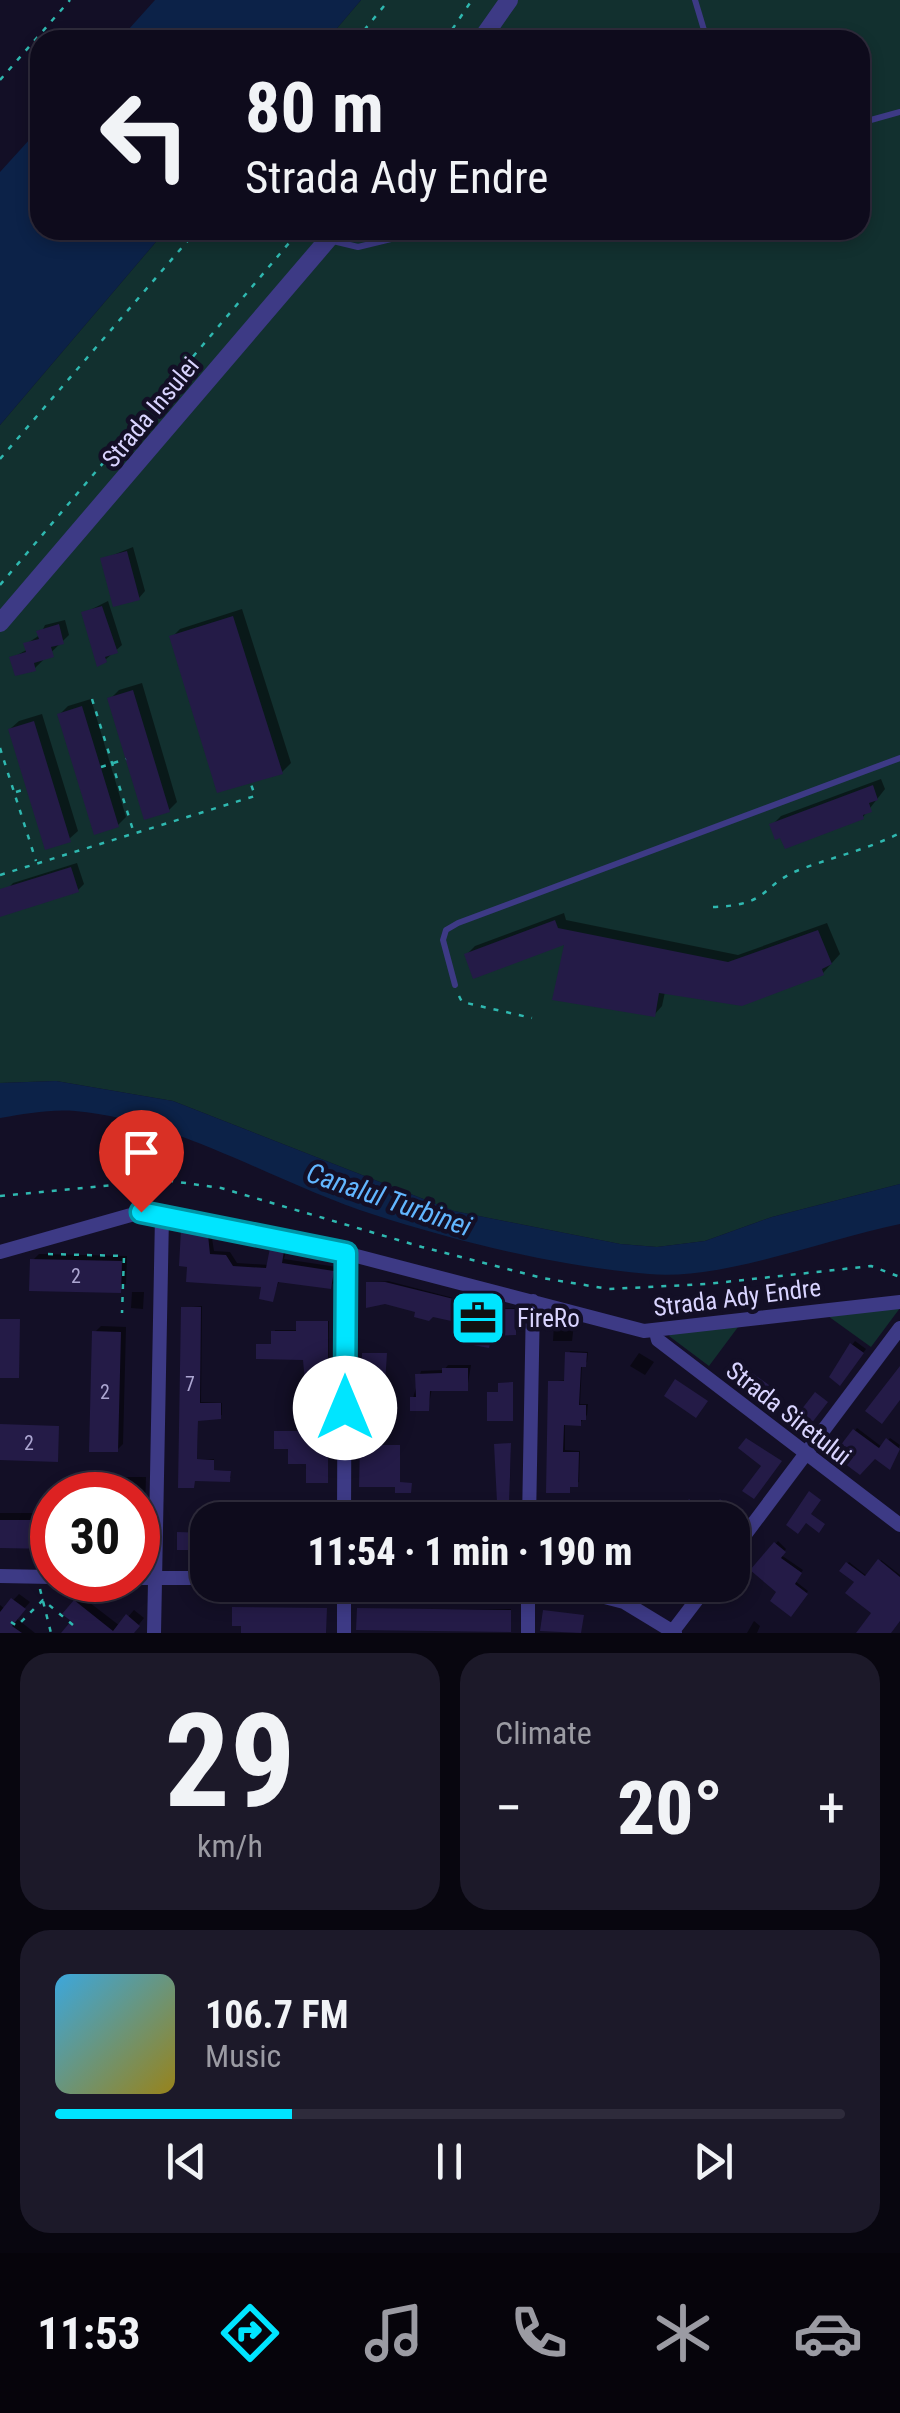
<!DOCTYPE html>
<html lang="en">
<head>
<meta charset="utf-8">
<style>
	:root { --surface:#0e0b1c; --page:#1c1929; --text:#f1f3f6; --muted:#9b9ba3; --line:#2e2b3b; --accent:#00e5ff }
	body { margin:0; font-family:"Roboto Condensed",sans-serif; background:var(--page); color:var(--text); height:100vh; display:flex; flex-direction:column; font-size:38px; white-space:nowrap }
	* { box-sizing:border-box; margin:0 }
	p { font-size:32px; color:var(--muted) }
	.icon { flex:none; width:55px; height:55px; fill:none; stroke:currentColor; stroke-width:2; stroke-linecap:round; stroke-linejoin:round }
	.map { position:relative; height:1633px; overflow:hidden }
	.sheet { display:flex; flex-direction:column; gap:20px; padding:20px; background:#08060f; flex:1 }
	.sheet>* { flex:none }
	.hud { position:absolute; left:30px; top:30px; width:840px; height:210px; border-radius:30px; box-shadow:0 5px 15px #0003,0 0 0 2px var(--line); background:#0e0b1c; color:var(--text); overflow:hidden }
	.speed { position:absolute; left:30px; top:1472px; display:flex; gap:20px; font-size:50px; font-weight:700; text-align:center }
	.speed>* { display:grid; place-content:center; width:130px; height:130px; border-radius:50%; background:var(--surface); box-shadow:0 5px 15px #0003,0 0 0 2px var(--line); line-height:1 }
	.speed .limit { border:15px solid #d22; background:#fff; color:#111 }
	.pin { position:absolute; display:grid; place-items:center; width:85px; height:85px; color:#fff; margin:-102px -42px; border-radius:50% 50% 50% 0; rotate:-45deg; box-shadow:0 0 10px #0007 }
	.pin .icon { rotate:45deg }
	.me { position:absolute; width:110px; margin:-55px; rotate:0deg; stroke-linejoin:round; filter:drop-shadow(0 0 8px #0008) }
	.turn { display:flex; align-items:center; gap:35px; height:210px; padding:0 50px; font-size:45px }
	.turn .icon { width:130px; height:130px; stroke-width:2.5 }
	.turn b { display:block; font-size:70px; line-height:85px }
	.big { font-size:75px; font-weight:800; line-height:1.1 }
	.sheet .card { flex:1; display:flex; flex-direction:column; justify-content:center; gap:15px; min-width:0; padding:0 35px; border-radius:30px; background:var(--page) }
	.sheet .dial { align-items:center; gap:0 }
	.dial b { font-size:130px; line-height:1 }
	.song { display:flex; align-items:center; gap:30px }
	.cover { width:120px; height:120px; border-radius:15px; background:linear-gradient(135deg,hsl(200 70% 55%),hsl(50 70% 35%)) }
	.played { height:10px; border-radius:5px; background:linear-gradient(90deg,var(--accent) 30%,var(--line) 30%) }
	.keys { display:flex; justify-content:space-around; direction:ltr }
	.heat { display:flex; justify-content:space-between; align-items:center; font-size:55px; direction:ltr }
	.sheet .tiles { flex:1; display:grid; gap:20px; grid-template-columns:1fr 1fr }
	.card:last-child { grid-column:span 2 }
	.trip { position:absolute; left:190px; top:1502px; width:560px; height:100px; border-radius:30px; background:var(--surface); box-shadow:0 5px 15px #0003,0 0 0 2px var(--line); font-weight:800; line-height:100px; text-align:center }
	.tab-bar { display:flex; height:160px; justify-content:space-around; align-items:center; background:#06040b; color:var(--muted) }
	.tab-bar .icon { width:70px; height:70px }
	.tab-bar .current { color:var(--accent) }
	.tab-bar b { font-size:45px; color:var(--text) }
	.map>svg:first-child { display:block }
	.green { fill:#12302f }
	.water { fill:#0c2248 }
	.shadow { fill:#0007 }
	.building { fill:#241b47 }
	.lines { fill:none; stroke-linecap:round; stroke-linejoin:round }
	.path { stroke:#2fb8b0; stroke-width:2.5; stroke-dasharray:5 8; stroke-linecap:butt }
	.service { stroke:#3d3a85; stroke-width:6 }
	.minor { stroke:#3d3a85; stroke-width:14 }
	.tertiary { stroke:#3d3a85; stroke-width:18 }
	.route-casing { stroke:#0095a6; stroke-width:25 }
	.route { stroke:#00e5ff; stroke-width:18 }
	.labels { text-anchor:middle; stroke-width:9; stroke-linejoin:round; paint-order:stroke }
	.number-label { font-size:20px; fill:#aca6d1 }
	.street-label { font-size:25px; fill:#d9d4ff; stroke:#130f26 }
	.poi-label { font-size:25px; fill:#d9d4ff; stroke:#130f26; text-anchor:start }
	.water-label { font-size:28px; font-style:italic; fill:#62b6ff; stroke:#130f26 }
</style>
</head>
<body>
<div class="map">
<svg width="900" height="1633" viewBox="0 0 900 1633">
	<rect width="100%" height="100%" fill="#130f26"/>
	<path class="green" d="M361,0H900V1184L772,1217L705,1241L657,1247L620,1244L454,1211L173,1101L56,1081L0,1083V425L166,230H860V40H327Z
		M900,1308L871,1347L821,1311Z
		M741,1323L709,1366L669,1336L671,1334Z"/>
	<path class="water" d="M155,0H361L327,40H119Z
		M40,128V230H166L0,425V172Z
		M56,1081L173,1101L454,1211L620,1244L657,1247L705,1241L772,1217L900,1184V1224C825,1239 722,1281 649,1274C558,1266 462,1243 375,1215C276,1184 180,1120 75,1111C50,1109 25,1114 0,1118V1083Z"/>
	<path class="shadow" d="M133,547L145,591L139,598L103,559Z
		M108,601L122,645L105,660L84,613Z
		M242,609L291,763L282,772L172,637L180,629Z
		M65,620L69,635L35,668L12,658L28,649L26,644L40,635L45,625Z
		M142,683L177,802L169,810L110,699L119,690Z
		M91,699L126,817L118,825L60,714L68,706Z
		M42,714L78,831L69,839L10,729L19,721Z
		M881,779L885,789L863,817L772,825L781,816Z
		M77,863L84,884L78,890L0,915V897L13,883Z
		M564,913L566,920L738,955L827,923L840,954L823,973L665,992L662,1006L654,1015L567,941L466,955L475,946Z
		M188,1227L211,1232L214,1251L230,1252L237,1263L269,1265L276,1245L287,1247L284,1259L337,1267L335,1282L330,1286L280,1279L272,1299L264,1285L189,1280L184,1231Z
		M39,1254L127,1256L126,1284L120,1290L33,1260Z
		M388,1281L496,1309L516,1308L517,1331L493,1333L488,1346L468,1322L418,1310L369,1283Z
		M132,1292H144L143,1309L131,1308Z
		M202,1306L201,1402L222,1403V1415L198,1419L197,1459H214V1470L231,1471V1478L195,1479L193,1486L183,1308Z
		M300,1321H329L327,1481L276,1432L300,1431V1394L308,1392L305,1357L258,1345L274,1344L275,1330H298Z
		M574,1324L572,1341H553L554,1324Z
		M101,1326L126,1327L123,1444L117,1450L95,1332Z
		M855,1341L866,1349L843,1379L852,1345Z
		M570,1351L588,1352L587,1362L582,1364L580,1404H588L587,1415L580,1423H565V1450L580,1451L579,1482L571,1484L569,1491L550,1382L566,1380Z
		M639,1353L654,1362L645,1375L630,1366Z
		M448,1365H471L467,1389L432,1388L428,1409L413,1398L421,1371L444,1370Z
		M857,1428L882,1447L890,1438L900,1445L890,1466L875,1456L837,1454Z
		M511,1443L509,1520H490V1503L500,1502L497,1445Z
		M122,1477H146L144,1540L138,1547V1495H106Z
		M692,1500L711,1515L723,1500L738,1516L732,1523L693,1520L681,1513Z
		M285,1505L317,1506V1520H283Z
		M242,1511L260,1512V1520H240Z
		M0,1513H52V1547L0,1546Z
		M778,1541L786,1549L781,1555L803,1570L795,1581L808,1591L791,1613L780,1592L754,1570Z
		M881,1560L900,1575V1613L886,1633H859L875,1612L857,1582L842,1571L849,1562L868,1577Z
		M663,1585H684L676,1594Z
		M19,1594L30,1602L16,1618L35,1633H0V1605L5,1609Z
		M81,1596L120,1626L134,1610L144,1618L132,1633H64L74,1621L76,1602Z
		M359,1609H511V1628L510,1629Z
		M754,1621L760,1626L757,1633H747Z"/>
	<path class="building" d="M127,551L140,600L113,607L100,558Z
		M102,606L118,653L105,657L107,662L97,667L81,612Z
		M233,616L283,774L217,793L169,636Z
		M59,624L64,644L51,647L54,657L34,663L36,671L15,676L9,657L26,652L23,643L39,639L36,631Z
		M133,690L170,812L144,820L107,698Z
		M82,706L119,827L94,835L57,714Z
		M34,721L71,842L45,850L8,729Z
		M873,785L878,800L869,803L872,812L863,815L864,819L785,849L780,838L775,840L769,824Z
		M71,867L79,892L0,917V889Z
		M555,920L558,928L728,962L818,930L832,964L822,969L824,975L742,1006L659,993L655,1017L552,1000L564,945L473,979L464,954Z
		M181,1230L208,1235L210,1254L226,1255L233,1266L266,1268L270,1248L284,1251L282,1263L334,1271L331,1289L278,1282L273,1302L259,1299L261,1287L186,1282L187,1267L179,1266Z
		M30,1259L122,1261L121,1293L29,1291Z
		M366,1282H385L494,1309H516V1335L492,1336L489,1348L473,1345L476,1333L464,1330L465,1324L433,1317L429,1321L414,1317L415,1312L385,1304L366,1308Z
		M181,1307H201L200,1403H221V1419L198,1421L197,1459L214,1460V1470L231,1471L230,1482L195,1481L194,1488H178Z
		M0,1319H20L19,1378H0Z
		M296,1321H328V1483H306V1464H288V1449H274V1431H297L298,1393H306L303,1360L256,1359V1344H271V1331H296Z
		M92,1331L121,1332L118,1452H89Z
		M850,1343L864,1353L840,1386L829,1377Z
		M565,1352L587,1353L586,1367H581L579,1405H586V1420H581V1426L564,1425L563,1452H579L578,1487H570V1493H546L548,1381H564Z
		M362,1353H387L381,1445H400V1482L412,1483L411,1493H395V1487H359Z
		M737,1362L769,1385L757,1400L726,1377Z
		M900,1366V1400L882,1424L865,1411Z
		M442,1368H468V1391H430L429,1411H410V1397H416L415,1374L442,1373Z
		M675,1379L708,1401L696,1418L664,1396Z
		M513,1382V1421H487V1392H498V1383Z
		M815,1392L828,1402L804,1433L791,1423Z
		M0,1424L59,1426L58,1462L0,1460Z
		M853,1429L879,1448L886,1438L900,1449L890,1470L875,1459L860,1475L833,1455Z
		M746,1438L782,1461L754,1499L742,1491L761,1466L738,1448Z
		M511,1443L509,1510L487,1512L488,1502H497L494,1444Z
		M809,1491L821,1500L811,1514L825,1524L819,1533L806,1523L798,1534L786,1525Z
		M689,1499L708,1514L720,1499L741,1520H685L678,1514Z
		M0,1520H52V1549L0,1548Z
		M177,1532L208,1533V1550H177Z
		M774,1542L786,1552L781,1558L802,1573L795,1584L808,1594L791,1617L770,1601L776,1592L750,1570Z
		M878,1559L900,1577V1621L891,1633H856L871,1613L845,1593L854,1582L839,1571L846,1562L865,1576Z
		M11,1598L26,1609L12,1626L22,1633H0V1612Z
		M74,1600L113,1631L126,1614L140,1626L134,1633H61L71,1621L62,1614Z
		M232,1607L327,1608L326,1633H241V1626H232Z
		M357,1608L511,1610V1632L356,1630Z
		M543,1610L584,1615L581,1633L540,1631Z"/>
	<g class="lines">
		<path class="path" d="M356,40L389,0
			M445,40L472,0
			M0,80L70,0
			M0,459L197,230
			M0,585L300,230
			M92,699L133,830
			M0,748L36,861
			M101,767L126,759
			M16,792L26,789
			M0,875L255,796L251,784
			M713,907C773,905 758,885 804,868C837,856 868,849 900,833
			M459,996L462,1002L532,1018
			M0,1196L164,1180L221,1188L422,1247L542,1278L609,1289L707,1284L871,1266L900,1277
			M48,1254L124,1256L122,1313
			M40,1589L51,1633
			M11,1622L17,1626L43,1600L73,1625"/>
		<path class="service" d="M695,0L707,40
			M860,123L900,112
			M333,241L358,247L428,230
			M455,985L443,940L446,930L458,923L900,758"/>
		<path class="minor" d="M0,1252L145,1211L345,1253L644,1331L900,1302
			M656,1332L658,1340L900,1525
			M344,1520L345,1253
			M529,1520L533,1301
			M732,1552L900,1328
			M0,1576L52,1577
			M138,1578H208
			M558,1585L624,1602L675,1633
			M673,1631L708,1585
			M154,1633L162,1216
			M344,1633V1585
			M528,1633V1585"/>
		<path class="tertiary" d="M481,40L509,0
			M0,623L336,230"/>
	</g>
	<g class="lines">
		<g class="route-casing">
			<path id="route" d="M141,1212L346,1253L345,1408"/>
		</g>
		<use href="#route" class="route"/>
	</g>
	<defs>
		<g id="office-square" transform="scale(2.875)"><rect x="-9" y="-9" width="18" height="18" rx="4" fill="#00e5ff" stroke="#130f26"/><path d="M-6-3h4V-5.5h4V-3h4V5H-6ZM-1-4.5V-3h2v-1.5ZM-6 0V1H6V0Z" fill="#111"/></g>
	</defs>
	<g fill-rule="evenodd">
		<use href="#office-square" x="478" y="1318"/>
	</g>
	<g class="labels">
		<g class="number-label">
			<text x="76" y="1283">2</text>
			<text x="190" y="1391">7</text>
			<text x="105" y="1399">2</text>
			<text x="29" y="1450">2</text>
		</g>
		<g class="street-label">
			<text transform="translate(150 412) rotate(-50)" y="9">Strada Insulei</text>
			<text transform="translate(737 1297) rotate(-7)" y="9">Strada Ady Endre</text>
			<text transform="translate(789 1413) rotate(38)" y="9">Strada Siretului</text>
		</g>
		<g class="poi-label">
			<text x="517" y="1327">FireRo</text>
		</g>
		<g class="water-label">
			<text transform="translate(389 1199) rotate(19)" y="10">Canalul Turbinei</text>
		</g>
	</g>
</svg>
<div class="speed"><div class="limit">30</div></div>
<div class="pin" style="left:141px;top:1212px;background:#d93025"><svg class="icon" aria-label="arrive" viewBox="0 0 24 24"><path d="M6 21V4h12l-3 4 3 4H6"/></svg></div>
<svg class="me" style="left:345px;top:1408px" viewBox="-20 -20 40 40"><circle r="19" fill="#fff"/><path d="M0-13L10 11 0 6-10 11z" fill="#00e5ff"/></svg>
<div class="trip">11:54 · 1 min · 190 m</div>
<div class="hud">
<div class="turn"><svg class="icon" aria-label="left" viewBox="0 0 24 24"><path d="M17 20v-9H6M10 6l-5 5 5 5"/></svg><div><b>80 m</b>Strada Ady Endre</div></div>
</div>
</div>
<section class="sheet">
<div class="tiles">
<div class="card dial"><b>29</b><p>km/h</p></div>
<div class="card"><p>Climate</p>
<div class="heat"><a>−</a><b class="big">20°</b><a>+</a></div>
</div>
<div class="card">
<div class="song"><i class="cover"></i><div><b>106.7 FM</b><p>Music</p></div></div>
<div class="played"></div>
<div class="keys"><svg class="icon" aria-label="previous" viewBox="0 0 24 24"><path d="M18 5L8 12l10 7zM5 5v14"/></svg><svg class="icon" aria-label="pause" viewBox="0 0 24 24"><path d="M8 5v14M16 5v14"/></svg><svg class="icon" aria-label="next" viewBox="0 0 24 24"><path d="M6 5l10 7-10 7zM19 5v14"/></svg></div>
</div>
</div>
</section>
<nav class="tab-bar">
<b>11:53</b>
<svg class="icon current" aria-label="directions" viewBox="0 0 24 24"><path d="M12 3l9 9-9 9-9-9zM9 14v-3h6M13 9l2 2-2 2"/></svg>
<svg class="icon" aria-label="music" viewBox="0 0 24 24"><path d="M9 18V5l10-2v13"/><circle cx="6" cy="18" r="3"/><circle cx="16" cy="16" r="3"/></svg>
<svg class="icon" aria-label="phone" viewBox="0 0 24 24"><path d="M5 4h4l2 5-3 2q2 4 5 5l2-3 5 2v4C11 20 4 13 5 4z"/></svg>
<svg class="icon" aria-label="climate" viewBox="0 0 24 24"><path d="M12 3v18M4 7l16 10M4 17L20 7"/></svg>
<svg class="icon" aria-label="car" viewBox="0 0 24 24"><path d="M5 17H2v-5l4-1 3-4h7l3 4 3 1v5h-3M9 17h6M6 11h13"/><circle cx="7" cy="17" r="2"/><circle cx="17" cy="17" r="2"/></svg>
</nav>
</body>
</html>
